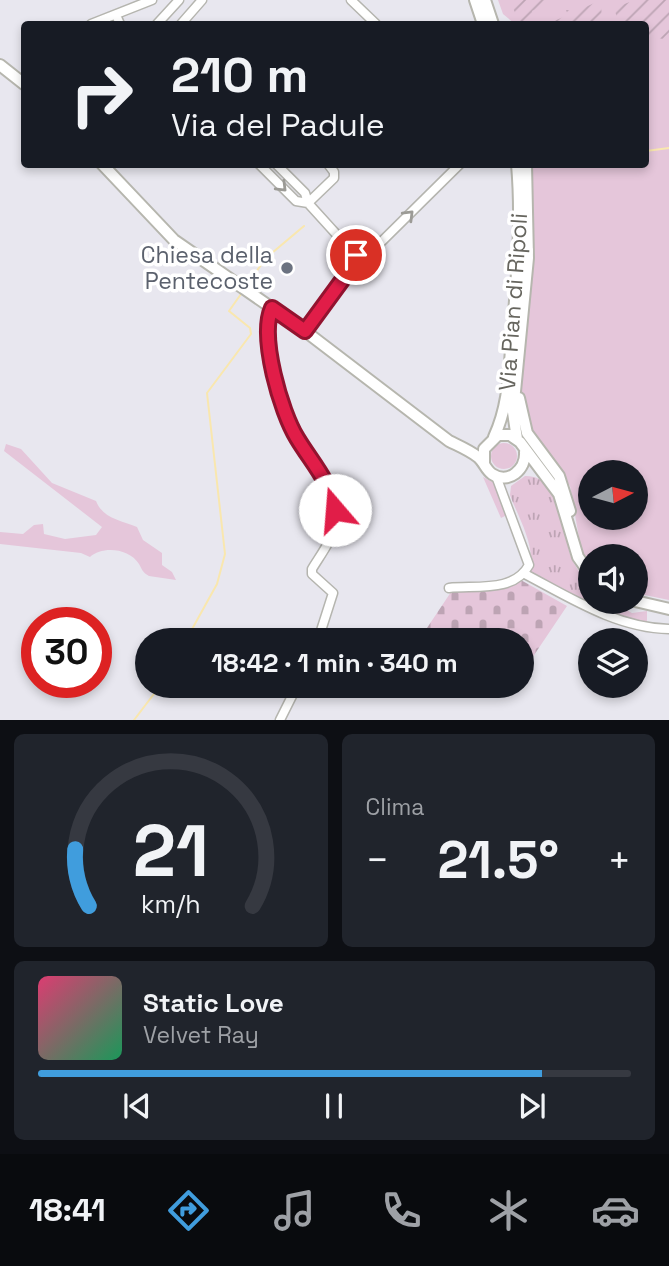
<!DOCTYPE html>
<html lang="it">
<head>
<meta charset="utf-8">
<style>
	:root { --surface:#171b24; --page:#20242c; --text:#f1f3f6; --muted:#9ea1a6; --line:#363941; --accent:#409ddd }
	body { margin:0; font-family:"Space Grotesk",sans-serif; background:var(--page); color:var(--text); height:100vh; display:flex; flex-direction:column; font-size:26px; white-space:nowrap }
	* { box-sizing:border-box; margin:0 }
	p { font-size:23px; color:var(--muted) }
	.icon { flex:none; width:38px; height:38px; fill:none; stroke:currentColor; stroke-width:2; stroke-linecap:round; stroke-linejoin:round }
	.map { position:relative; height:720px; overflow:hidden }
	.drawer { display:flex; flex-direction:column; gap:14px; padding:14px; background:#0d0f14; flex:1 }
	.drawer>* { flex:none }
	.guide { position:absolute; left:21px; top:21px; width:628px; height:147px; border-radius:7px; box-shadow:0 4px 10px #0003; background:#171b24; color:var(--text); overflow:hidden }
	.needle { width:46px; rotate:84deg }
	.fabs { position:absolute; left:578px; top:460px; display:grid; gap:14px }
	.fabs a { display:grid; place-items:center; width:70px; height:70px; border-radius:50%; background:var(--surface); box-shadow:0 4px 10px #0003; font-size:35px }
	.speed { position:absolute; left:21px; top:607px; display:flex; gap:14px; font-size:35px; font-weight:700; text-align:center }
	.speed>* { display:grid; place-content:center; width:91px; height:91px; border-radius:50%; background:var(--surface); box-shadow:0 4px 10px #0003; line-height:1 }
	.speed .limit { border:10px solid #d22; background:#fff; color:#111 }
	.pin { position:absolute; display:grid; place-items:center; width:60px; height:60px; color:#fff; margin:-30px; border:4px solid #fff; border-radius:50%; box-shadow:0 2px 7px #0007 }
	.me { position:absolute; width:77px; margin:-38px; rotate:342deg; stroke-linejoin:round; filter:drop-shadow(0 0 5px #0008) }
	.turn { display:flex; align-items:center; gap:24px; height:147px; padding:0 35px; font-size:32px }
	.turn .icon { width:91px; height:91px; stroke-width:2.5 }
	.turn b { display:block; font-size:49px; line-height:60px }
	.big { font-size:52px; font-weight:600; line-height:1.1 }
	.drawer .tile { flex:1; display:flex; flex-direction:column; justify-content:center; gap:10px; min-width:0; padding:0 24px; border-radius:10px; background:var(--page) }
	.drawer .dial { align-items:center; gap:0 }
	.dial svg { height:182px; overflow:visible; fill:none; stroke:var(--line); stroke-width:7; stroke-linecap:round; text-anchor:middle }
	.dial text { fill:var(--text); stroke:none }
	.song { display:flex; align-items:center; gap:21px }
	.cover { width:84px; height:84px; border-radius:10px; background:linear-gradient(135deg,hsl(340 70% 55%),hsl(150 70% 35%)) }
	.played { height:7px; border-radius:4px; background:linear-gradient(90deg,var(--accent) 85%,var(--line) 85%) }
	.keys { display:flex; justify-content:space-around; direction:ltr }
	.heat { display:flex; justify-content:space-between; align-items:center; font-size:38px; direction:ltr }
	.drawer .tiles { flex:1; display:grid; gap:14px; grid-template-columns:1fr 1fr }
	.tile:last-child { grid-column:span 2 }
	.trip { position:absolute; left:135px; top:628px; width:399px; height:70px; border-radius:35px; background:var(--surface); box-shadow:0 4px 10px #0003; font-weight:600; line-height:70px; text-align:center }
	.tab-bar { display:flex; height:112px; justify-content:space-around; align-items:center; background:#090b0e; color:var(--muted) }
	.tab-bar .icon { width:49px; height:49px }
	.tab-bar .on { color:var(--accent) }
	.tab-bar b { font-size:32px; color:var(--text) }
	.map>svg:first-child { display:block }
	.grass { fill:#e5c6da; fill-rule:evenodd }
	.cemetery { fill:url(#cemetery-stones) }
	.park { fill:url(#park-tufts) }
	.garden { fill:url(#garden-furrows) }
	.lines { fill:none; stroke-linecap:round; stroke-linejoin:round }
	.stream { stroke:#f9e7ae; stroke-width:2 }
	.minor-casing { stroke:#b5b5af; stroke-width:11 }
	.secondary-casing { stroke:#b6b6ae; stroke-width:14 }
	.minor { stroke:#fff; stroke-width:8 }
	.secondary { stroke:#fff; stroke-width:10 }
	.oneway { stroke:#9c9b96 }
	.route-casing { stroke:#92132f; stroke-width:18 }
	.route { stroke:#e11d48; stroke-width:12 }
	.worship-dot { fill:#6b7280; stroke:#fff; stroke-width:2.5 }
	.labels { text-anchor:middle; stroke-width:7; stroke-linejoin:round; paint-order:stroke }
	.worship-label { font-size:23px; fill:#5b616d; stroke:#fff; text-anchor:end }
	.street-label { font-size:23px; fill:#66655e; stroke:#fff }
</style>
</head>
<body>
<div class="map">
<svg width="669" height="720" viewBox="0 0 669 720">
	<defs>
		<pattern id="cemetery-stones" width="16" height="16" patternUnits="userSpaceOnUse" patternTransform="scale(1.75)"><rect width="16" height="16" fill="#e5c6da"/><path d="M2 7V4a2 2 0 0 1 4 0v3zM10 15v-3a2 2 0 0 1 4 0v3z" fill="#bda4b4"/></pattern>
		<pattern id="park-tufts" width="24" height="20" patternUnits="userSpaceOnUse" patternTransform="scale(1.75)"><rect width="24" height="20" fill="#e5c6da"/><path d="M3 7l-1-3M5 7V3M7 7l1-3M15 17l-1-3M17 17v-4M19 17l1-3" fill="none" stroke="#bda4b4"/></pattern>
		<pattern id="garden-furrows" width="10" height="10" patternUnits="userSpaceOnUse" patternTransform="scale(1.75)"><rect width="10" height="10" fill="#e5c6da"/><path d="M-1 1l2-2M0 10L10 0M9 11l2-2" fill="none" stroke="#bda4b4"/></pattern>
	</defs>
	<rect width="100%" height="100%" fill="#e8e7ef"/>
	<path class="grass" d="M498,0H669V600L635,593V556H590V565L581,549L570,486L530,428L521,394L534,234L530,165L646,164V24H515L503,14ZM590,472H635V518H590Z
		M491 456a13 13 0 1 1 26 0a13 13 0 1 1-26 0Z
		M6,444L21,449L52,483L96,501C103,519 121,520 137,527L143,540L162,553V565L172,572L176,580L149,576C142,572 142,569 139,564C129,548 102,546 90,557L81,553L0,544V532L23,534L34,525L43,524L44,534L65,539L96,535L102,527L4,451Z
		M483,477L494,483L507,515L501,518Z"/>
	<path class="cemetery" d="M519,579L567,606L522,673V640H445L427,628L453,589Z"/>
	<path class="park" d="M525,476C562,475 562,532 571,557C580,578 590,577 590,602H612L632,613L647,611V624L605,613L528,575C539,551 518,517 510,495L511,486Z"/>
	<path class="garden" d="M510,0H557L532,11L534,17L519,23Z
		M601,0L602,24H547L568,15L566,10H579Z
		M635,0H669V40L646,36V24H619L614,8Z"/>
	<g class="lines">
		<path class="stream" d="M646,151L669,148
			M246,286L266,258L304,226
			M186,640L217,584L225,554L207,393L251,334L250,328L229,311L241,294
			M134,720L160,686"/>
		<g class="minor-casing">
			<path id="minor" d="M351,0L376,24
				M116,15L120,24
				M91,24L152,0
				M157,24L179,0
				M181,24L202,0
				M259,164L296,201L308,203
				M276,164L305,193L308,203L357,257
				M308,203L334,178V172L328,164
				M357,257L371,252L460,164
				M272,308C259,337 281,412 298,439C313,465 338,487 335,521C334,538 321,554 312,569V574L333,593L318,640
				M305,331L357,257
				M523,573C569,597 616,628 669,629
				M449,588C475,585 514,593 529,565L496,476
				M280,720L297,686"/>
		</g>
		<g class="secondary-casing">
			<path id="secondary" d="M475,0L483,24
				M485,0L493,24
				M0,65L24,84
				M102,164L174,240L305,331L449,441C459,446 469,450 478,457C484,462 486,470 492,474C509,485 526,469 525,452
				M519,398L527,433L559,476L570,511
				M494,437C509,405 509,371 512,337C517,279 522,222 517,164
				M517,439L513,412L528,258L526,164
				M484,463V449L498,435H510L520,442L559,494L578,557L590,574
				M635,601L669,609"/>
		</g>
		<use href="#minor" class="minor"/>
		<use href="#secondary" class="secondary"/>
	</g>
	<defs><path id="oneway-chevron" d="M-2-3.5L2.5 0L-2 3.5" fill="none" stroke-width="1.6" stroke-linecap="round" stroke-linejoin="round" transform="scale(1.75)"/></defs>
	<g class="oneway">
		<use href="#oneway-chevron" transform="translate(282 187) rotate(45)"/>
		<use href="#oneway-chevron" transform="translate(409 215) rotate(-45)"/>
	</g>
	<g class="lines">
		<g class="route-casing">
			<path id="route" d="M335,510C330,481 312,463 297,438C281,412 259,337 272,308L305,331L354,264L356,255"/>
		</g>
		<use href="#route" class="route"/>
	</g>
	<circle class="worship-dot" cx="287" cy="268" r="7"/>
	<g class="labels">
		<g class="worship-label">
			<text x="273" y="263">Chiesa della<tspan x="273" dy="26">Pentecoste</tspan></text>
		</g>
		<g class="street-label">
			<text transform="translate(513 302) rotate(-86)" y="8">Via Pian di Ripoli</text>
		</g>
	</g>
</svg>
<div class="fabs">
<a><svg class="needle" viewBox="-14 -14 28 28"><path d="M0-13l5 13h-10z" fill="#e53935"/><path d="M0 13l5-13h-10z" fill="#9ea1a6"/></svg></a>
<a><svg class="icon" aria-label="sound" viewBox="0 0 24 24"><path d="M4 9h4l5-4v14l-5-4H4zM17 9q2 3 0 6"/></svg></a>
<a><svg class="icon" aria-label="layers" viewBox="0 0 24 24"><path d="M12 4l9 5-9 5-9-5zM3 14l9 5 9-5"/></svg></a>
</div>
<div class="speed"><div class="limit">30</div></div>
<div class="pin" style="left:356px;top:255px;background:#d93025"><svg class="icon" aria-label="arrive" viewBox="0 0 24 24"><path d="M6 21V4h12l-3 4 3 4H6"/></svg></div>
<svg class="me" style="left:335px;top:510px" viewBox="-20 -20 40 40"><circle r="19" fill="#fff"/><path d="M0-13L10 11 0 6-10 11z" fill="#e11d48"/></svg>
<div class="trip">18:42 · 1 min · 340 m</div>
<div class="guide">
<div class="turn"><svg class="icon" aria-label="right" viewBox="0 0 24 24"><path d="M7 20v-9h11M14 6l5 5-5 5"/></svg><div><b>210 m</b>Via del Padule</div></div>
</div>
</div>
<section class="drawer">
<div class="tiles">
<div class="tile dial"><svg viewBox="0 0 100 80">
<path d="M14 69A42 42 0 1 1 86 69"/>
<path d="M14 69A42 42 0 0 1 8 44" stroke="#409ddd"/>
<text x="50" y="56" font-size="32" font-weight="700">21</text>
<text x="50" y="72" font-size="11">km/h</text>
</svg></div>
<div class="tile"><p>Clima</p>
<div class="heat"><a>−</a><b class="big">21.5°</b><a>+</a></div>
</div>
<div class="tile">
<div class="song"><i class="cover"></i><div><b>Static Love</b><p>Velvet Ray</p></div></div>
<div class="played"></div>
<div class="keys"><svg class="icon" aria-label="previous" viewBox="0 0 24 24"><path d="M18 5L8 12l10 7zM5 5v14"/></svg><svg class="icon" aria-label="pause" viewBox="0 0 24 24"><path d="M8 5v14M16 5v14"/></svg><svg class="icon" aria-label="next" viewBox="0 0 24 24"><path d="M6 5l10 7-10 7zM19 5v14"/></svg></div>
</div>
</div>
</section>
<nav class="tab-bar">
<b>18:41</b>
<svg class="icon on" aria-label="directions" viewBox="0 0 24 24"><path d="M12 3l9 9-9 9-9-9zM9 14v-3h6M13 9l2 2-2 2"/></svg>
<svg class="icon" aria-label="music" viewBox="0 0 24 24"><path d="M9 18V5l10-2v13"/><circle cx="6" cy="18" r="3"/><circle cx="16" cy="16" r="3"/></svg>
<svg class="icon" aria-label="phone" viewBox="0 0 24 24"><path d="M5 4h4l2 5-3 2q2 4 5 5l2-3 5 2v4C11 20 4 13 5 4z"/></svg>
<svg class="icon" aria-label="climate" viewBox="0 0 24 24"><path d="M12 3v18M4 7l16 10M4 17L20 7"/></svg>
<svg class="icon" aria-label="car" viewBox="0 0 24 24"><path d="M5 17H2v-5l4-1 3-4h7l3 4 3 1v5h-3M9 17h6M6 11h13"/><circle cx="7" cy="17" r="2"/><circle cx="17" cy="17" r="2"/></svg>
</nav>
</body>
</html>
